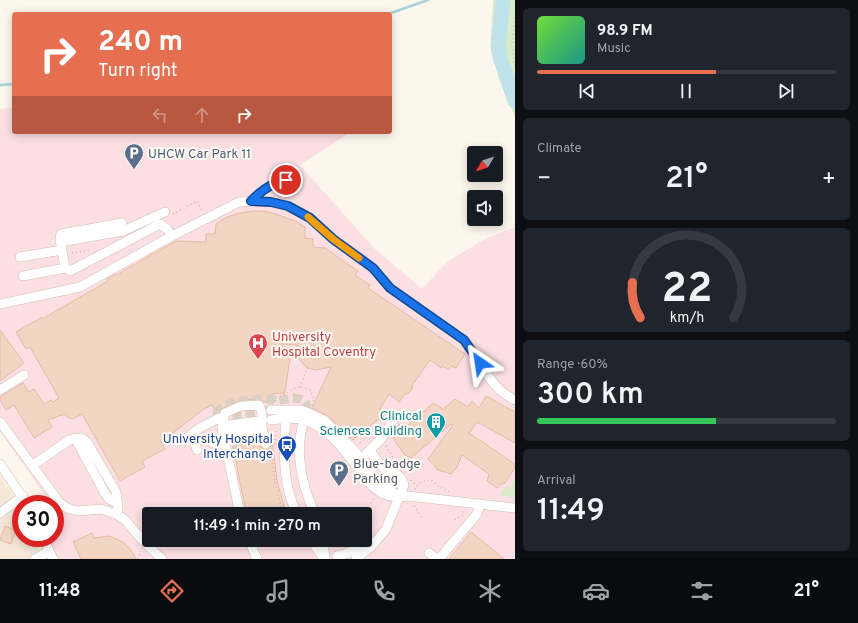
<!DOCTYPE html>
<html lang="en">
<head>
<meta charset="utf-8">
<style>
	:root { --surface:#171b24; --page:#20242c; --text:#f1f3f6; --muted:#9ea1a6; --line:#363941; --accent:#e76f51 }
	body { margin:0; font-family:Overpass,sans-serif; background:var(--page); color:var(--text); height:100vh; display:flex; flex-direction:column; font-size:15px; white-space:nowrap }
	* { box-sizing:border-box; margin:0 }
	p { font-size:13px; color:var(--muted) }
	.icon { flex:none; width:22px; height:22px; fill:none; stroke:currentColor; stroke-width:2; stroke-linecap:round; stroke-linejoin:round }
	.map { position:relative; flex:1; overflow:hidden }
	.side { display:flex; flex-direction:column; gap:8px; padding:8px; background:#0d0f14; width:343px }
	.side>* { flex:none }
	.hud { position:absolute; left:12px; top:12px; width:380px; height:122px; border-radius:4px; box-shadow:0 2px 10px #0003; background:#e76f51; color:#fff; overflow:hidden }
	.needle { width:26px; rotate:231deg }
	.buttons { position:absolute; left:467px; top:146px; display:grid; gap:8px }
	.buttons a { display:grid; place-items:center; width:36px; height:36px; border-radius:4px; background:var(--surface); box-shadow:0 2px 10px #0003; font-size:20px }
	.speed { position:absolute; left:12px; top:495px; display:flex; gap:8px; font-size:20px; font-weight:700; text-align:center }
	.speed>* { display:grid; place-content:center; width:52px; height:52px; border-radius:50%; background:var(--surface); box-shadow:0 2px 10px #0003; line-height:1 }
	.speed .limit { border:6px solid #d22; background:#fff; color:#111 }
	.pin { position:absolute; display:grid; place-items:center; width:34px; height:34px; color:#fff; margin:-17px; border:2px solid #fff; border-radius:50%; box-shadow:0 1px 4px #0007 }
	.me { position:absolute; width:44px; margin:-22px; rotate:328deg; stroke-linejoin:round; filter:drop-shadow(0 0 3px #0008) }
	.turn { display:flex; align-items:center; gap:14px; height:84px; padding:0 20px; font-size:18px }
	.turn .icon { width:52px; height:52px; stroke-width:2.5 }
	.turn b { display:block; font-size:28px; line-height:34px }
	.lanes { display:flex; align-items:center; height:38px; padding:0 20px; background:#0003; justify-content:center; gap:20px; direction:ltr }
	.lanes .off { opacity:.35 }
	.big { font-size:30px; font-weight:600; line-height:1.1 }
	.side .card { flex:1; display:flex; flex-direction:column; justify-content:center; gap:6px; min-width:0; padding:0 14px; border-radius:6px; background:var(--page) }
	.side .dial { align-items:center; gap:0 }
	.dial svg { height:104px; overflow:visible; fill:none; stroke:var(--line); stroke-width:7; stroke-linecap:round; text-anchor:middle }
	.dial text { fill:var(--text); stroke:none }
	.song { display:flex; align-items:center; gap:12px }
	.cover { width:48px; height:48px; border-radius:6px; background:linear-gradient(135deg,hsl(100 70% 55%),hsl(170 70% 35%)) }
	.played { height:4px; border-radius:2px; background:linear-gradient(90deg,var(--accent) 60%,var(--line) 60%) }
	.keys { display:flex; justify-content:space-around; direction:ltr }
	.heat { display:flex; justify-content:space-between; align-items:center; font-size:22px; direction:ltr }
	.charge { height:6px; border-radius:3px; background:linear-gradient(90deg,#34c759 60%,var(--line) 0) }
	.trip { position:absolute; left:142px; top:507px; width:230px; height:40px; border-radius:4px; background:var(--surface); box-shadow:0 2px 10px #0003; font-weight:600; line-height:40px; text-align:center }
	.tabs { display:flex; height:64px; justify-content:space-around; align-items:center; background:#090b0e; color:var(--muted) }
	.tabs .icon { width:28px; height:28px }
	.tabs .current { color:var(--accent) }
	.tabs b { font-size:18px; color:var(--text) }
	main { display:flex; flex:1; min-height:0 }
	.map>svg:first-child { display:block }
	.residential { fill:#f5e8da }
	.medical { fill:#fbdfe3; fill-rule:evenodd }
	.green { fill:#d8ecc9 }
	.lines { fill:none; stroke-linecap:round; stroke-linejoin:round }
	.stream { stroke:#a5d3da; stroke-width:2.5 }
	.river { stroke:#bfe3e8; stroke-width:15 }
	.building { fill:#f3d5c3; stroke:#e6bba3 }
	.minor-tunnel { stroke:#dcd0c4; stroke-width:9; stroke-dasharray:9 4.5; stroke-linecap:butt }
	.minor-casing { stroke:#d1beb0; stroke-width:10 }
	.path { stroke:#d9b8a5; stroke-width:1.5; stroke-dasharray:1 3; stroke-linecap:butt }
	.minor { stroke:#fff; stroke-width:9 }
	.route-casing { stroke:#114b97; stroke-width:10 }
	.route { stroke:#1a73e8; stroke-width:7 }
	.slow { stroke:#f59e0b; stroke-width:7 }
	.labels { text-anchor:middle; stroke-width:4; stroke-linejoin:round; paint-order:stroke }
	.service-label { font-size:13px; fill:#4e5e75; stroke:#fffaf3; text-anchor:start }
	.health-label { font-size:13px; fill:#be3a42; stroke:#fffaf3; text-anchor:start }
	.culture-label { font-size:13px; fill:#0d838f; stroke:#fffaf3; text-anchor:end }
	.transit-label { font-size:13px; fill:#164399; stroke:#fffaf3; text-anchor:end }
</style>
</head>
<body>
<main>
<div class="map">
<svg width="515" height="559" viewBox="0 0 515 559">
	<rect width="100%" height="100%" fill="#fdf6ec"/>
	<path class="residential" d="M0,476L12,492L21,509V538H34L44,559H0Z"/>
	<path class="medical" d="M14,107V132H351L300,165L374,248L422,289L447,262L485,239L515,227V559H57L48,538H55V515L58,514L55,509V504H51L0,431V109ZM149,514H365V540H149Z"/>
	<path class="green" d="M493,0H515V117L499,79L491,41Z
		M515,478V498L500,495L506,486L510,488Z"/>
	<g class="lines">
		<path class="stream" d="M388,14L428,0
			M0,85L14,84"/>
		<path class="river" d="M503,0L498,46L500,57L515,101"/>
	</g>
	<path class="building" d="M252,211H264L276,214L295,221L305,227V238L313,239V247L325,248L358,271L355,275L370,285L368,288L465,354L456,368L451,366L449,370L442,366L441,368L430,360L411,387H413L408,394L406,393L399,402L389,394L380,409L385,414L353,440L328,416L312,408L331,367L316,370L307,368L297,357V345L282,344V356L290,357L285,393L272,394V402H264L259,399L241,400L223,408L219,411L216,413L212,405L204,409L161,442L165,449L142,461L145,467L120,481L82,414L73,419L67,417L65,414L48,420L52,427L34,438L14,405L6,410L0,400V397L23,383L29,392L34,389L44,404L51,400L53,402L59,398L30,347L26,349L16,332L42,317V319L108,281L107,279L116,274V275L176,241L206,242V234H215L216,224L225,218L236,214Z
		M0,330L24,363L0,381Z
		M486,396L515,412V443L477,422L469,433L515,464V468L504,484L503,483L497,488L487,481L489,474L462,455L457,467L451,474L438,470L428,459L453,425L451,424L411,458L405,455L396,443L393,437L396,434L394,430L395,428L402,423L407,426L433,403L443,409L455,399L468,407L472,401L479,408Z
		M270,434L272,439L277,481L286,514H247L239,478L233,442L237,438L258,435L261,448L267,450L272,445Z
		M5,526L16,530L11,544L0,540Z
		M471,532L486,544L504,559H449Z
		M92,533L94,538L109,536L123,542L131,550L136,559H81L73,542Z"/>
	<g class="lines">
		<path class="minor-tunnel" d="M268,411L219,418L217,413C218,411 219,410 221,408C230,401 265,396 276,401C289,399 308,392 307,412
			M219,444L242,448"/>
		<g class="minor-casing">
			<path id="minor" d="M251,201C261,191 272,182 286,180
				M122,223L61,234L60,238L65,268L70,271L160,224L167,229L172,236
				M60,242L123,231L165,212
				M20,257L62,250
				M23,276L65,268
				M0,304L80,287L172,236L239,202L255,201L271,202L288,206L310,218L333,239L373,268L390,288L464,340C483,362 487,386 515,400
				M0,390L24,375
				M271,410H302L324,420L355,451L374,476L397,496
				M286,413C284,447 281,482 297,514
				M306,415C293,447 301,484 315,514
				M271,420C283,418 299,416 310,422C329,430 344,450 356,466C363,476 372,489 384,494C392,498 400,497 408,496L515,508
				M0,422L59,502L67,508L78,511L101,509L116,514L125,520L145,543L162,559
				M192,434L197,450
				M223,434L222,427L225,413L241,406L259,405L262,413V428L234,432L224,440
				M75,438L106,495L109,499L117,503
				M183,441L198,429L219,418
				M213,443L219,444
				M366,454L381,439L393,421
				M0,464L27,504
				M32,466L69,440L82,438L87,442L116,492L118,508L116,514
				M383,466C387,476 393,482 404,485
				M0,513L23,496
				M240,514L223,434L230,425L258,421L262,428L266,444
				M43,538L53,559
				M249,540L257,559
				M268,540H274
				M311,540L324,559
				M323,540L325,559
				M429,553L437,559
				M337,556C348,554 355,551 363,544L364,540
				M35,559L49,551
				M356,559L372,546L386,529L404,485C401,472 391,473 382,466C378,462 373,455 370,450
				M439,559L477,514L480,505"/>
		</g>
		<path class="path" d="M515,18L512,46L515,67
			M173,214L197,201L202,211
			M72,253L90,250
			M300,387L307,368
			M276,401V397C291,395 292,382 310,390L314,399L312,406
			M360,443L373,431L375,433
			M275,444L276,428
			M386,446L398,465
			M271,451L275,482L283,514
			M411,480L417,486
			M415,489C419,482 423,481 431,480L438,486L450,492
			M371,503L374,499
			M414,506L421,517
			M455,520L463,515L464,510
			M138,559L141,552"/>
		<use href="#minor" class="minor"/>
	</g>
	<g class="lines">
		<g class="route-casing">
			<path id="route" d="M286,180C272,182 261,191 251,201L271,202L288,206L310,218L333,239L373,268L390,288L464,340L480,363"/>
		</g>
		<use href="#route" class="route"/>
		<path class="slow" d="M308,217L333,239L359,258"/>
	</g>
	<defs>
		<g id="parking-pin" transform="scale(1)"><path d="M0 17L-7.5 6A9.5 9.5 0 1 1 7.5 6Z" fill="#5c6f8a" stroke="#fffaf3"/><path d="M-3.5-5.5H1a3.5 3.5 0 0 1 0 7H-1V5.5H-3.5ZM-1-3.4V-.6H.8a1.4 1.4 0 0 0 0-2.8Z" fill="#fff"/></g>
		<g id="hospital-pin" transform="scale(1)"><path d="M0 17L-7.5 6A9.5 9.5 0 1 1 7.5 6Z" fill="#e0444e" stroke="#fffaf3"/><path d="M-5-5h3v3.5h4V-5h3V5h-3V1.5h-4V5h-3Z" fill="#fff"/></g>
		<g id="building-pin" transform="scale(1)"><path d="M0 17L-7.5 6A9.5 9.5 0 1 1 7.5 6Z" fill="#0f9aa8" stroke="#fffaf3"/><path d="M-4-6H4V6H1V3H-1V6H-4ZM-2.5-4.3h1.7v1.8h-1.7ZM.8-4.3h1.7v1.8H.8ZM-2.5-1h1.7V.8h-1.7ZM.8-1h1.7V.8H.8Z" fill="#fff"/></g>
		<g id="bus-pin" transform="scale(1)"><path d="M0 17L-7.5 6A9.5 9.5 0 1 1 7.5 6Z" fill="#1a4fb4" stroke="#fffaf3"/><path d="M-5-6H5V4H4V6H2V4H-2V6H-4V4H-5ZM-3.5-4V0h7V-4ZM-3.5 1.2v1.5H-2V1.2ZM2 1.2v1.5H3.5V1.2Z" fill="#fff"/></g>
	</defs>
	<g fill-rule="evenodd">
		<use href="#parking-pin" x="134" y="153"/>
		<use href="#hospital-pin" x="258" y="343"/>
		<use href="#building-pin" x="436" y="422"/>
		<use href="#bus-pin" x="287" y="445"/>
		<use href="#parking-pin" x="339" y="470"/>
	</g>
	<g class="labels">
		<g class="service-label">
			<text x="148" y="158">UHCW Car Park 11</text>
			<text x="353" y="468">Blue-badge<tspan x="353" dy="15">Parking</tspan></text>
		</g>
		<g class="health-label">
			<text x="272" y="341">University<tspan x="272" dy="15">Hospital Coventry</tspan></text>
		</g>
		<g class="culture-label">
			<text x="422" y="420">Clinical<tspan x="422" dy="15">Sciences Building</tspan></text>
		</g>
		<g class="transit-label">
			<text x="273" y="443">University Hospital<tspan x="273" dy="15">Interchange</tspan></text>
		</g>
	</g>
</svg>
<div class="buttons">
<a><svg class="needle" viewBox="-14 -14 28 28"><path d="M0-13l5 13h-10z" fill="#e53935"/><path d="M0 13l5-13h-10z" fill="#9ea1a6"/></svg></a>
<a><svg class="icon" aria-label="sound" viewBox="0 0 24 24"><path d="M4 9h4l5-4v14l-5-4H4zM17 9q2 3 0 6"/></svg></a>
</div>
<div class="speed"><div class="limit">30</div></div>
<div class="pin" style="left:286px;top:180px;background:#d93025"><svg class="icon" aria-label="arrive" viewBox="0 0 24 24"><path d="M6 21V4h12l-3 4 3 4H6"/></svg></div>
<svg class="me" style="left:480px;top:363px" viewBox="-20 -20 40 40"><path d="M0-17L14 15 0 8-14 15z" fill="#1a73e8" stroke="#fff" stroke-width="4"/></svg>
<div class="trip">11:49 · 1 min · 270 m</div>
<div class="hud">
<div class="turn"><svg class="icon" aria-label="right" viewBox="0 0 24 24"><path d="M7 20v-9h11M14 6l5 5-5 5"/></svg><div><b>240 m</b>Turn right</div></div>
<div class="lanes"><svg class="icon off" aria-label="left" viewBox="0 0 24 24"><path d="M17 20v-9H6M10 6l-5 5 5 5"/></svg><svg class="icon off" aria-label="ahead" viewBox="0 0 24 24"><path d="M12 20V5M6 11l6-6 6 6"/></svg><svg class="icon" aria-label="right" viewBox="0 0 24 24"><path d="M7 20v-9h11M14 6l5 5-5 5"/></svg></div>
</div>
</div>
<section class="side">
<div class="card">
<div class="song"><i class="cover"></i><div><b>98.9 FM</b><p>Music</p></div></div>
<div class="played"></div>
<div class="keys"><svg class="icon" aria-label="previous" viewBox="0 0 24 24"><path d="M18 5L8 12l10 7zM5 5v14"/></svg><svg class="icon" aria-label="pause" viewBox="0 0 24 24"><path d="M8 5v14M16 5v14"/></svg><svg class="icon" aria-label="next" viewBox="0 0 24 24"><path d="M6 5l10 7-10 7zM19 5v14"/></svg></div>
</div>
<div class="card"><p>Climate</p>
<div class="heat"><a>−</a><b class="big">21°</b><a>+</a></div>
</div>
<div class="card dial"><svg viewBox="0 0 100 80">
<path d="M14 69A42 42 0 1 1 86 69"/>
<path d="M14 69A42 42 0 0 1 8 42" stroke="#e76f51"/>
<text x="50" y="56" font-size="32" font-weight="700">22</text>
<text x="50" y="72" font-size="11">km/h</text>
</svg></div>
<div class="card"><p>Range · 60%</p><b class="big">300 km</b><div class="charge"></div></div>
<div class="card"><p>Arrival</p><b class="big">11:49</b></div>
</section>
</main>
<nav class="tabs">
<b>11:48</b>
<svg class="icon current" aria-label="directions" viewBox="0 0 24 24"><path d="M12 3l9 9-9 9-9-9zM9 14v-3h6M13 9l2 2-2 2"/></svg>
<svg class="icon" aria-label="music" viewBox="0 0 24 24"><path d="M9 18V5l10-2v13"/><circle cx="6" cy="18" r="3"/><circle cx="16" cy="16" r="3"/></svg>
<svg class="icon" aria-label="phone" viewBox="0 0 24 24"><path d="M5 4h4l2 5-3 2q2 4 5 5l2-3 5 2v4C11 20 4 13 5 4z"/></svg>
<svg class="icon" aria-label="climate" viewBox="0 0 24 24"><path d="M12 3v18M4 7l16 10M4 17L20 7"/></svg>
<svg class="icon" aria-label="car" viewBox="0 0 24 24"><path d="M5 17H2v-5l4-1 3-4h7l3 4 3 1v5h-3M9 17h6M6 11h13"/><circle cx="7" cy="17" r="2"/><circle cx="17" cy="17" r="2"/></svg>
<svg class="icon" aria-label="filters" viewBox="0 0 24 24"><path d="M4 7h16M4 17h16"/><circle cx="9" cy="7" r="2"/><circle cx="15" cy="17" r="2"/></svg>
<b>21°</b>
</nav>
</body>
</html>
